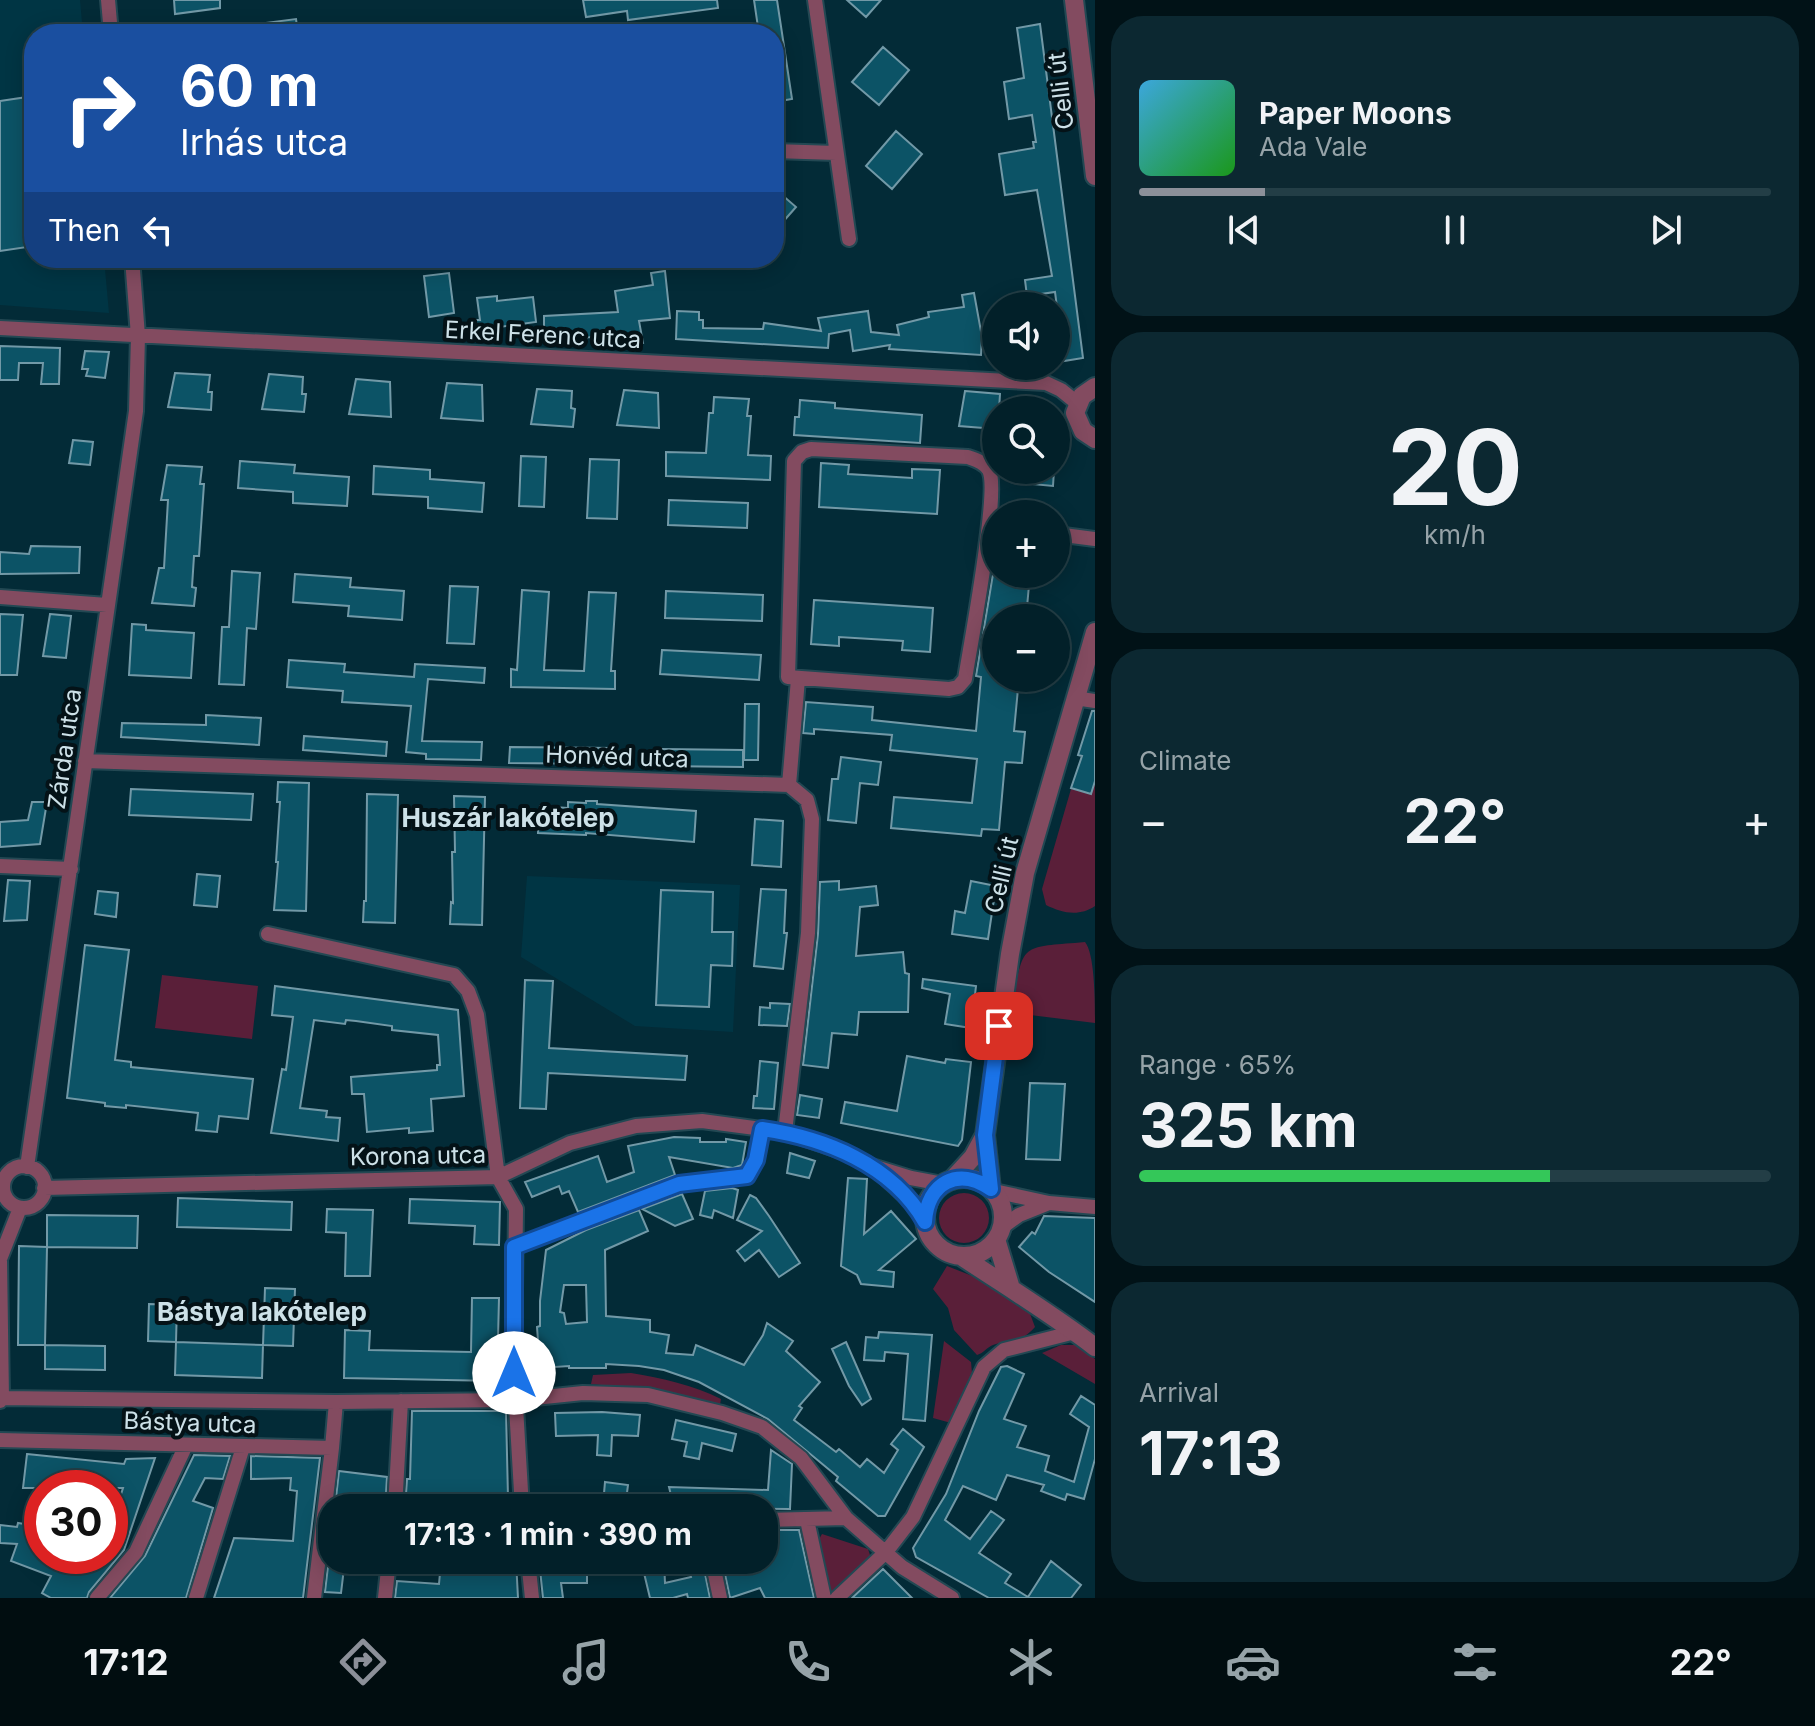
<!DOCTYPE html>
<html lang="en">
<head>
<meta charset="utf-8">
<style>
	:root { --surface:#022029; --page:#0c2831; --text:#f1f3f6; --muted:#96a3a8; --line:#233e46; --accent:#8c9099 }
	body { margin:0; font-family:Inter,sans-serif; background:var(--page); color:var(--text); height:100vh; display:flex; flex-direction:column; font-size:30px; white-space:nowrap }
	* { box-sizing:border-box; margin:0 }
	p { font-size:26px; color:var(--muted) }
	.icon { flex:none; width:44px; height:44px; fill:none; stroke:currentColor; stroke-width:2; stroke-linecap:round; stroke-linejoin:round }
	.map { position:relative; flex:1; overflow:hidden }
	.details { display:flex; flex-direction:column; gap:16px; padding:16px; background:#011217; width:720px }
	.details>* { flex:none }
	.hud { position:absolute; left:24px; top:24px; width:760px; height:244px; border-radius:32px; box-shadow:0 4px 20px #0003,0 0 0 2px var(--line); background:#1a4fa0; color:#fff; overflow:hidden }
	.tools { position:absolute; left:982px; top:292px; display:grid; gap:16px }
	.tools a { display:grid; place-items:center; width:88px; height:88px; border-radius:50%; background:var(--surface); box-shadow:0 4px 20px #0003,0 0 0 2px var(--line); font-size:40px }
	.speed { position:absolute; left:24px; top:1470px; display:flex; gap:16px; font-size:40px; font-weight:700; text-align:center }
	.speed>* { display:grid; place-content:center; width:104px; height:104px; border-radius:50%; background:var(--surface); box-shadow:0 4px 20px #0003,0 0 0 2px var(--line); line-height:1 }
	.speed .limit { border:12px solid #d22; background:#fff; color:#111 }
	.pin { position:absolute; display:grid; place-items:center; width:68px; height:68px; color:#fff; margin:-34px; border-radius:16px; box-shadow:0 4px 12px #0006 }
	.me { position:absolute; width:88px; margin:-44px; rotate:0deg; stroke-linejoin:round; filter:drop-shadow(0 0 6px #0008) }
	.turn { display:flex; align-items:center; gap:28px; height:168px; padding:0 24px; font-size:36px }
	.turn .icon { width:104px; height:104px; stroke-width:2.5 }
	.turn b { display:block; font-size:56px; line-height:68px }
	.then { display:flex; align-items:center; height:76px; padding:0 24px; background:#0003; gap:16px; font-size:30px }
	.big { font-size:60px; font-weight:700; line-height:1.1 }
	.details .widget { flex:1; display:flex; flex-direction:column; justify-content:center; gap:12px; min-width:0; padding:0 28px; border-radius:32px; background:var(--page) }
	.details .dial { align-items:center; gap:0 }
	.dial b { font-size:104px; line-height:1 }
	.song { display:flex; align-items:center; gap:24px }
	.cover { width:96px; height:96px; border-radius:12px; background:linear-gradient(135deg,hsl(200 70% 55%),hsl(120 70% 35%)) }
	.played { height:8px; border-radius:4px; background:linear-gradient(90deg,var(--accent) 20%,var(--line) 20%) }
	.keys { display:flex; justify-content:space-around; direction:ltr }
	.heat { display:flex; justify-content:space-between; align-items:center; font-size:44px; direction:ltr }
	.charge { height:12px; border-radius:6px; background:linear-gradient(90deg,#34c759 65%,var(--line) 0) }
	.trip { position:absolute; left:318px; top:1494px; width:460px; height:80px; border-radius:32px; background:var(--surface); box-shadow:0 4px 20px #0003,0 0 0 2px var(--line); font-weight:700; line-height:80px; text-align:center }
	.dock { display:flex; height:128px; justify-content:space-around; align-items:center; background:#010d10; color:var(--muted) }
	.dock .icon { width:56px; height:56px }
	.dock .selected { color:var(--accent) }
	.dock b { font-size:36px; color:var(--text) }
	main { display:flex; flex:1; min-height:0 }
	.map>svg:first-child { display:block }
	.built { fill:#003544 }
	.green { fill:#5a1f39 }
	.building { fill:#0c5366; stroke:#7299a7; stroke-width:2; fill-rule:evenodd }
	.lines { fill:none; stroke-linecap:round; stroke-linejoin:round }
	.minor-casing { stroke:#234853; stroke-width:18 }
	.tertiary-casing { stroke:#234853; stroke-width:22 }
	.minor { stroke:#834b60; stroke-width:14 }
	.tertiary { stroke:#834b60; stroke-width:18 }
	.route-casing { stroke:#114b97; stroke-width:20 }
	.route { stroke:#1a73e8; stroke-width:14 }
	.labels { text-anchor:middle; stroke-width:8; stroke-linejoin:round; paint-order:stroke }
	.street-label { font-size:24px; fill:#cde1e8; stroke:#041217 }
	.neighbourhood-label { font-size:26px; font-weight:bold; fill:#cde1e8; stroke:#041217 }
</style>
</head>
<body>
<main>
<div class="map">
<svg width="1095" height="1598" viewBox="0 0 1095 1598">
	<rect width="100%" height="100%" fill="#032b37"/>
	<path class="built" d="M0,0H80L83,34H34V258H104L109,313L0,305Z
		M527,876L740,885L733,1032L635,1026L521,957Z"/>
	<path class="green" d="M1095,781V906C1079,917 1062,913 1046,905L1042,889L1071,789L1091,794Z
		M1085,942C1095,954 1095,1003 1095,1023L1030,1015L1012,1007C1024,941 1019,948 1085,942Z
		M162,975L258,986L252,1039L155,1028Z
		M939 1218a25 25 0 1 1 50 0a25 25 0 1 1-50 0Z
		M947,1266L980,1279L1023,1306L1029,1311L1035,1327C1021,1343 1012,1339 993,1345C987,1347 984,1353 977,1355L954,1330L948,1308L933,1289Z
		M944,1341L971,1362L972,1373L951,1423L933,1418Z
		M1061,1345H1076L1095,1359V1384L1042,1353Z
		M631,1373C662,1378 693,1385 721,1399L720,1405L642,1389L591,1384L593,1375Z
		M822,1534L868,1549L871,1558L834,1592L830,1591L818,1541Z"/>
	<path class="building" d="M174,0H220V8L175,14Z
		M583,0H717L718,8L628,20L627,11L586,17Z
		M754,0H777L792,99L774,102V34H759Z
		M847,0H881L866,17Z
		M296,19L298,34H243L242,26Z
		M1040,24L1083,358L1064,361L1055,292L1027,296L1025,280L1052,276L1037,190L1005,195L999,154L1034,148L1033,142H1036L1032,115L1009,119L1004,82L1024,78L1017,28Z
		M883,47L909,70L879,105L852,82Z
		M34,96V246L0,251V101Z
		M896,131L922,154L892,189L866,166Z
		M774,188L796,207L774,232Z
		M665,271L670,318L639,321L643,343L623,346L622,336L544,339V316L618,312L615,291L653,285L651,273Z
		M449,273L454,313L429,317L424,276Z
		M974,293L982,337L981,355L889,349L890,345L853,351L850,330L829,334L828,348L676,339L677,311L699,312V320H703V328L763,329L764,323L821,331L818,318L868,311L871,332L899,335L897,325L929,317L928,312L964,307L962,295Z
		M497,296V301L533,297L536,322L499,327V335H472V320H480L477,298Z
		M0,346L60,348L59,384H41L43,363H19L18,380H0Z
		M85,351L109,352L105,378L86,376L88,369H82Z
		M175,373L210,375L208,392H212L211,410L168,407Z
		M269,374L303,377L302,394H306L304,412L262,409Z
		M356,379L390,382L391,417L349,414Z
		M447,383L482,385L483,421L441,418Z
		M537,389L572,391L571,408L575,409L573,427L531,424Z
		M624,390L658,393L659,428L617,425Z
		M965,391L1000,394L999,410H996V429L959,426Z
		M714,397L749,399L747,416H751L748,455L771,456L770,480L666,476V452L706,453L709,413H713Z
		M800,400L835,403V408L922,415L920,443L794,435L795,417H799Z
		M73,440L93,442L90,465L69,463Z
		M521,456L546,457L544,507L519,506Z
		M590,459L619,460L617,519L587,518Z
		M240,461L295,465L294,473L349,477L347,506L293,503V492L238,488Z
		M821,463L849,465L848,474L912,478V469L940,470L937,514L819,507Z
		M167,465L202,467L200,484H204L199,556H194L192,587L196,588L194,606L152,603L159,568H164L168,500H161Z
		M374,466L430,470V479L484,483L482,512L428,508V497L373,494Z
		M1011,470H1054L1053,486L1011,482Z
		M669,500L748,503L747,528L668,525Z
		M31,546L80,547L79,573L0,574V552L29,554Z
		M232,571L260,573L256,629L247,628L244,685L219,684L222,627H229Z
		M295,574L351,578L350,587L404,591L402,620L348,616L349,606L293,602Z
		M993,574H1030L1026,618H996V678H1019L1014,731L1025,732L1022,763L1005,762L999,830L982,829L981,836L891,828L894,797L972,803L977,759L890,750L892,735L814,729V734L803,733L806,702L873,707L872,720L976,731L981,677L976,676Z
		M450,586L478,587L474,644L447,643Z
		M522,590L549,592L544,670L584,671L589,592L616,593L611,671H615V689L511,687V669L517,670Z
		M666,591L763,595L762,621L665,618Z
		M814,600L933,608L930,652L902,650L903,641L839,637V646L811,644Z
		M0,614L23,615L17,675H0Z
		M50,614L71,616L66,658L43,656Z
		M132,624L146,625V630L194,633L191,678L129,675Z
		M662,650L761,655L759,680L660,674Z
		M289,660L345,664L344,672L414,677L415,664L485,668L484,683L428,679L422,741L482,742L481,760L426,759V754L406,752L411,706L342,702L343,691L287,687Z
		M745,704H759L758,760H744Z
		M1092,711H1095V781L1091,794L1071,788L1082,756L1078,755Z
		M206,715L261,718L259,745L121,737L122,723L206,725Z
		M304,736L387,742L386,756L303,750Z
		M510,747L614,748V764L509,763Z
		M661,749L743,750V767L661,766Z
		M841,757L881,762L878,785L860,783L856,823L828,820L832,779H838Z
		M278,782L309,783L306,911L274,910L278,862H276L280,802H277Z
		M131,789L253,794L251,820L129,815Z
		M367,794L398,795L395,923L363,922L364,901H366Z
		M454,796L485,797L482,925L450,924L451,902L453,903L452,852H455Z
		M586,801H597V804L696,811L694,842L586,833V835L538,833L540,806L568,808V802L586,803Z
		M32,802H47L40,844L0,847V822L28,820Z
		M755,819L783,821L781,867L752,865Z
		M197,874L220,876L217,907L194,905Z
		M8,880L30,881L27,920L4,921Z
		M839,881V890L876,886L878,905L860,907L856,956L903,952L905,973L909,974L908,1012H859L857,1035L832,1033L828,1068L803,1065L818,934L820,882Z
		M971,881L996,886L988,939L952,934L955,911L965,913Z
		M761,889L786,890L784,933H787L783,969L754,966Z
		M661,890L713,892L712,932H733L732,966L711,965L709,1007L656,1005Z
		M98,891L118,893L116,917L95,914Z
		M85,945L129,950L115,1060L131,1062V1067L253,1079L248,1119L219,1116L217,1132L196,1130L198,1113L126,1105V1108L105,1106V1103L67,1098Z
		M923,979L976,986L971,1028L945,1024L950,994L922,988Z
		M525,980L553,981L549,1048L687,1056L685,1080L548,1073L546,1109L520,1108Z
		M275,986L458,1010L464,1096L431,1099L433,1131L409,1133V1128L367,1132L364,1094H352L351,1077L437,1070V1065H440L438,1035L392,1030V1026L356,1021L346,1020L345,1024L314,1020L300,1108L327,1111L326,1117L340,1118L338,1141L271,1133L282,1069L286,1070L293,1017L272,1015Z
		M770,1003L790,1004L787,1026L759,1025L760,1007L770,1008Z
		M907,1056L945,1063L946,1059L971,1062L962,1140L958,1146L841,1123L845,1102L897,1111Z
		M760,1061L778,1063L774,1109L753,1108L754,1096H757Z
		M1030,1083L1065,1084L1060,1160L1026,1159Z
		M800,1095L822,1099L819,1118L797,1115Z
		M674,1137L700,1138V1142H726V1139L746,1142L742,1165L733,1168L669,1157L675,1175L578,1212L569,1191L562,1194L559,1186L532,1197L525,1182L598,1156L607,1182L634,1172L628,1146Z
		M790,1153L815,1161L809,1178L787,1173Z
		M848,1178L867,1179L864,1234L891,1211L916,1239L879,1270L894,1272L893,1287L861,1284L857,1275L841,1266Z
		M732,1188L738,1190L733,1218L714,1210L712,1218L700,1215L705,1191Z
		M682,1194L693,1219L675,1226L642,1209Z
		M750,1195L756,1198L769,1216L800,1263L779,1277L759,1250L745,1261L737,1251L762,1231L737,1220Z
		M178,1198L292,1202L291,1230L177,1227Z
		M410,1199L500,1202L499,1245L474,1244L475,1226L409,1223Z
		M327,1209L373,1210L370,1276H345L346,1233L326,1232Z
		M639,1210L648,1231L605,1250L606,1316L650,1320V1332L669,1335L666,1353L693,1355L696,1345L744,1365L763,1335L767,1323L793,1341L786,1351L820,1382L799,1406L802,1408L794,1420L836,1452L839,1449L860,1467L867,1459L884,1473L898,1450L891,1444L903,1429L924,1447L885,1516H878L836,1481L838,1477L768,1419L699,1382L664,1370L639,1366L606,1364V1368H569V1366L540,1368L537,1327L540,1326V1301L546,1250L586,1230ZM564,1285H586L587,1322L566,1324L564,1313L560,1312Z
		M47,1215L138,1216L137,1248L47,1247Z
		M1044,1216L1095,1218V1302L1049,1272L1019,1247L1032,1232L1035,1234Z
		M19,1246L47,1247L45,1345H18Z
		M265,1288L295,1289L293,1346L263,1345Z
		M472,1298H499L497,1381L344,1378L345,1330L370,1331L369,1350L471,1352Z
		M149,1304L177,1305L176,1342L148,1341Z
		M879,1332L932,1335L925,1421L903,1419L908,1354L885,1352L884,1361L864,1360L866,1337L878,1338Z
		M176,1342L263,1345L262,1378L175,1375Z
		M846,1342L871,1399L862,1405L849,1386L832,1349Z
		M45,1345L105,1346V1370L45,1369Z
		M1007,1366L1024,1374L1004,1419L1026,1426L1017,1447L1049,1456L1045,1471L1074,1482L1089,1427L1070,1414L1081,1396L1095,1405V1459L1084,1499L1067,1494L1065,1500L1041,1491L1044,1485L1007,1475L996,1500L963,1486L945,1520L970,1539L991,1511L1004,1520L979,1553L1011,1574L1005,1583L1028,1597L1051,1561L1081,1585L1071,1598H989L916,1557L913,1548L946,1494L979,1411L1001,1367Z
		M412,1411H506L508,1498L406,1494L407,1479H410Z
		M602,1412L640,1415L638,1436L612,1435L611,1456L597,1455L598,1435L556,1436L555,1413Z
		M676,1420L736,1434L732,1451L702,1443L699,1459L684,1456L687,1442L672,1439Z
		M771,1450L792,1464L790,1509L674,1508L669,1487L768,1490Z
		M27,1454L124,1464L126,1459L155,1458L124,1550L89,1592L87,1598H51L42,1593L51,1576L11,1561L17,1544L0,1543V1525L17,1527L18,1523L24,1524L27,1516L42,1521V1556H110V1515L114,1516L123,1488H23Z
		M194,1455L230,1456L223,1479L205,1478L193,1501L213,1508L186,1598H110L145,1556Z
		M251,1456L320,1458L303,1598H214L234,1538L293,1541L297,1491L290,1490L291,1478L251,1479Z
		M339,1471L387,1477L385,1508H371L372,1502L336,1498Z
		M605,1482L628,1485L625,1508L603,1505Z
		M764,1530H799L814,1598H765L760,1588L730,1598L722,1560H764Z
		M332,1532V1560H345L341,1593L325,1592Z
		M479,1560H516L518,1598H395L397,1581L439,1584L440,1573L479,1575Z
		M539,1560H587V1583H561L563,1598H543Z
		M618,1560H664L665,1583L691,1577L689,1568L703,1564L710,1598H688L687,1594L673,1598H650L644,1573H618Z
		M883,1569L912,1598H852Z"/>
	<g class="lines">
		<g class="minor-casing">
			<path id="minor" d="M108,0L111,34
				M815,0L849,239
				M774,151L836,153
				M0,328L1046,383L1061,390L1077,403
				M811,449L968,457C976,460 984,462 989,470C1000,491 970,647 965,679L958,687L949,689L788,677L794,461L802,452Z
				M1056,534L1095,539
				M0,597L107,605
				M1075,698L1095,701
				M85,761L789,785L807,800L812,819L808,933L785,1132
				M789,785L798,679
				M0,866L71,869
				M268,934L454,975L468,991L477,1015L498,1177L516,1209L514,1373L522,1508
				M3 1187a21 21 0 1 1 42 0a21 21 0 1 1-42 0Z
				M27,1167L136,411L138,336L132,258
				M878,1171L915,1205L925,1222
				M44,1188L498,1177L570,1143L636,1126L702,1121L785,1132L841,1151L872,1166L911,1178L943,1184
				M994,1191L1049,1203L1095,1207
				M1001,1228L1019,1215L1049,1203
				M514,1247L679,1184L747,1176L756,1160L762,1129
				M2,1398L336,1402L515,1400L583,1393L648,1395L722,1413L762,1427L801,1458L846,1518L902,1567L952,1598
				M0,1401L2,1398L0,1259L20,1208
				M0,1440L332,1448L336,1402
				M395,1503L478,1508
				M395,1508L401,1401
				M764,1520L846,1518
				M807,1520L824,1598
				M528,1560L532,1598
				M712,1560L720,1598
				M97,1598L136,1552L186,1445
				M196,1598L243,1447
				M314,1598L332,1448
				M385,1598L389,1560
				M837,1598L886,1552L913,1517L984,1367L1004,1350L1075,1332"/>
		</g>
		<g class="tertiary-casing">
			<path id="tertiary" d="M1074,0L1095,176
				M1095,387L1082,396L1075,413L1083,431L1095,439
				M925 1217a39 39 0 1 1 78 0a39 39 0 1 1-78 0Z
				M952,1180L973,1157L985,1135
				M991,1189L985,1135L1010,954L1025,873L1095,632
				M996,1239L1010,1285
				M961,1256C1006,1286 1052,1314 1095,1347"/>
		</g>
		<use href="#minor" class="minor"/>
		<use href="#tertiary" class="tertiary"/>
	</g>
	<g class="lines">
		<g class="route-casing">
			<path id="route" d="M514,1373V1247L679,1184L747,1176L756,1160L762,1129C824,1138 892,1164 925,1222C927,1183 958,1166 991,1189L985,1135L999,1026"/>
		</g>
		<use href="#route" class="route"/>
	</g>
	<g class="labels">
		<g class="street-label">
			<text transform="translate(1061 91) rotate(-97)" y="8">Celli út</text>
			<text transform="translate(543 335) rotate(3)" y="8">Erkel Ferenc utca</text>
			<text transform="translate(65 749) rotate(-82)" y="8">Zárda utca</text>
			<text transform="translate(617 757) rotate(2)" y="8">Honvéd utca</text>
			<text transform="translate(1002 875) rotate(-77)" y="8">Celli út</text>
			<text transform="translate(418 1156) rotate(-1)" y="8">Korona utca</text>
			<text transform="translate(190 1423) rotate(2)" y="8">Bástya utca</text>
		</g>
		<g class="neighbourhood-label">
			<text x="508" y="827">Huszár lakótelep</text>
			<text x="262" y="1321">Bástya lakótelep</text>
		</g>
	</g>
</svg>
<div class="tools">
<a><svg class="icon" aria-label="sound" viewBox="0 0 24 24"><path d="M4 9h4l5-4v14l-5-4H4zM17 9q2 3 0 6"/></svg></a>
<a><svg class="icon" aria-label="search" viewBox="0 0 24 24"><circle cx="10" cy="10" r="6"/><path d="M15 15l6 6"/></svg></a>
<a>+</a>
<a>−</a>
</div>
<div class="speed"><div class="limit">30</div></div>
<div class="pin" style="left:999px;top:1026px;background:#d93025"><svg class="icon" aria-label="arrive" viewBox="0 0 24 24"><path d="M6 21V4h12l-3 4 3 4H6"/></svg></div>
<svg class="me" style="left:514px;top:1373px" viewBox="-20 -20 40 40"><circle r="19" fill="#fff"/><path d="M0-13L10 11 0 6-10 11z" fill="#1a73e8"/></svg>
<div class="trip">17:13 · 1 min · 390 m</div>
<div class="hud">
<div class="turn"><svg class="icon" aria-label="right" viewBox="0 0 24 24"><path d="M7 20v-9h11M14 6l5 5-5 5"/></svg><div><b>60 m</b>Irhás utca</div></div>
<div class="then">Then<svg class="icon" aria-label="left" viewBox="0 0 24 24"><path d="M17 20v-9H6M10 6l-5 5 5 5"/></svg></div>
</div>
</div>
<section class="details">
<div class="widget">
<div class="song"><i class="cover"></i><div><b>Paper Moons</b><p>Ada Vale</p></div></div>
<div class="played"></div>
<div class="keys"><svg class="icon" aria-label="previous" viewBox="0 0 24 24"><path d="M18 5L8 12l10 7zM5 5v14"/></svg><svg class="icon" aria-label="pause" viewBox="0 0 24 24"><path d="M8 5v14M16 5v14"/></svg><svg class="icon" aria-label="next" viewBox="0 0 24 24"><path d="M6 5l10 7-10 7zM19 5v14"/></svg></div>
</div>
<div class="widget dial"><b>20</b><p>km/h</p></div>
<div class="widget"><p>Climate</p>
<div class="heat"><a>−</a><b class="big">22°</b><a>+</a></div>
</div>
<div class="widget"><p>Range · 65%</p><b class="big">325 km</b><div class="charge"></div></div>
<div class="widget"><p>Arrival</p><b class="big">17:13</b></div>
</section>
</main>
<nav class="dock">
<b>17:12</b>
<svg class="icon selected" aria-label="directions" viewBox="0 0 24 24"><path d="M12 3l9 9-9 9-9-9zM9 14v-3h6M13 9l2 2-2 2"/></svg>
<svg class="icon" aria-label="music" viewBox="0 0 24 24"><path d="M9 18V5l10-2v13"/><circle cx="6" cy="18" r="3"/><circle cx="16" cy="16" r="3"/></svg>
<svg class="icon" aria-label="phone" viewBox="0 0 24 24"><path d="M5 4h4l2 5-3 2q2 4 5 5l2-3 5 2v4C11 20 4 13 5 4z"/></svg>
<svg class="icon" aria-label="climate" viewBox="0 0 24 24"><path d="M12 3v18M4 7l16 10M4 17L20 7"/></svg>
<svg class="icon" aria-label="car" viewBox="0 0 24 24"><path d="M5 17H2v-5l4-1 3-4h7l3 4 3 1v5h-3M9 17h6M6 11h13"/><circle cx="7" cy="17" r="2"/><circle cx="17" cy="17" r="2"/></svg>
<svg class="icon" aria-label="filters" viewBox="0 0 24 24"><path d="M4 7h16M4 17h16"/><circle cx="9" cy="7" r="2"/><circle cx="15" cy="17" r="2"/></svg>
<b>22°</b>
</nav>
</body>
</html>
